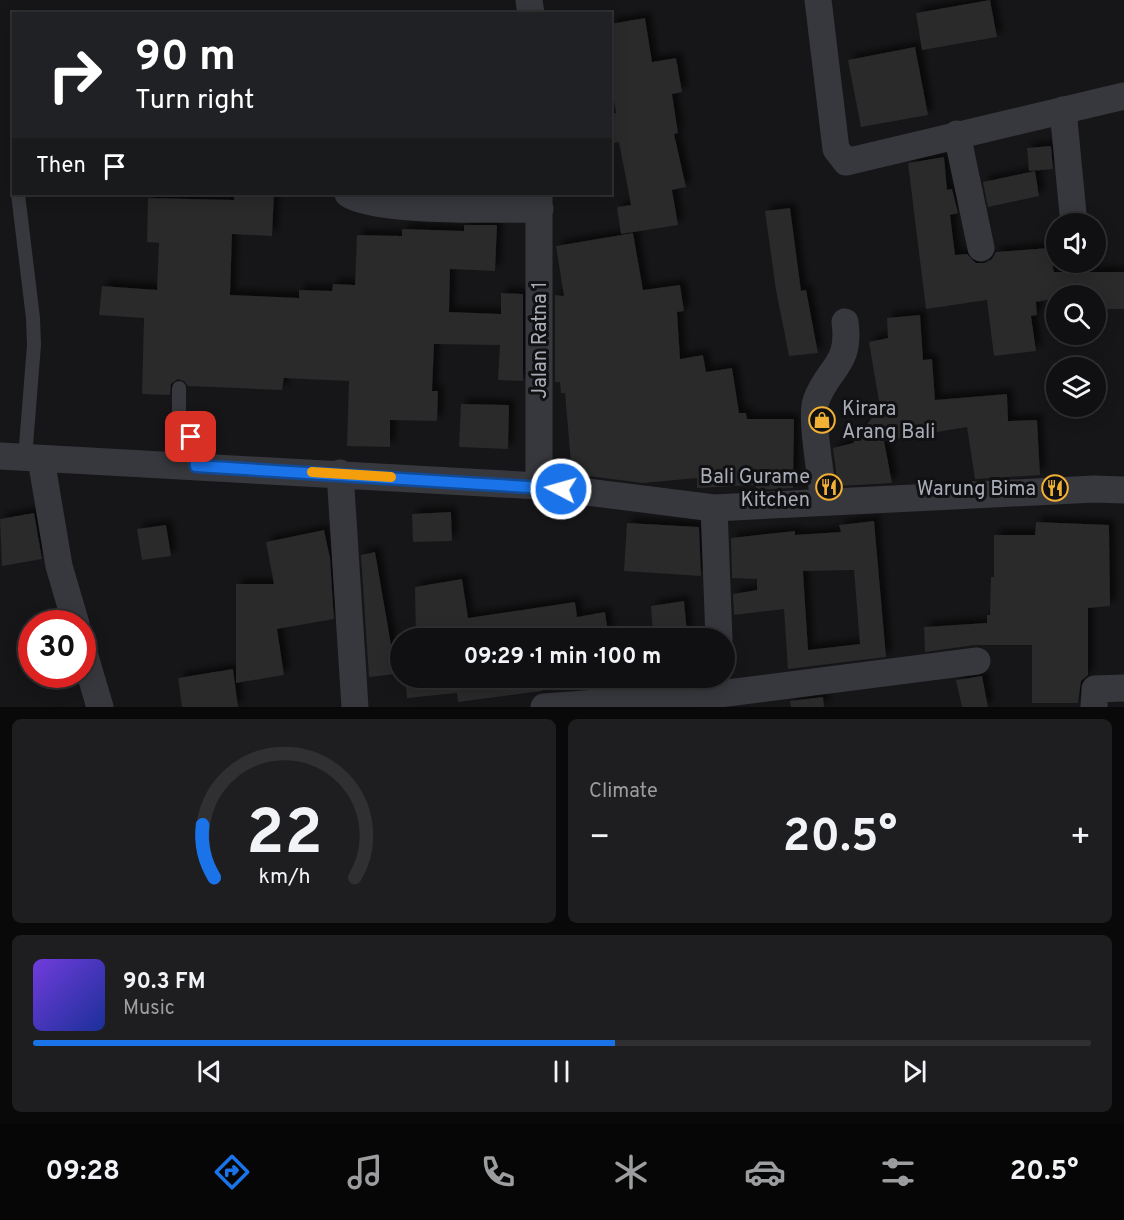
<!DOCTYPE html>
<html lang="en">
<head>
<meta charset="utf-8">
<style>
	:root { --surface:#101012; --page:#1e1e20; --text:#f1f3f6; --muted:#9c9d9f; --line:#303032; --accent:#1a73e8 }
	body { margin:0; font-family:Overpass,sans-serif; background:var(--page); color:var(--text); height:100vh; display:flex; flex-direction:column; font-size:22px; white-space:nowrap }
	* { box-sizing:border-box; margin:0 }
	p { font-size:20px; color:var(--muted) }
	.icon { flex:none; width:33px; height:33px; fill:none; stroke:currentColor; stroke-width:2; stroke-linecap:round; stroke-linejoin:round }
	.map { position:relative; height:707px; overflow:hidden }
	.drawer { display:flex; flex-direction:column; gap:12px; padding:12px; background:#09090a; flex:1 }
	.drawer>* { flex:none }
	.banner { position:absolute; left:12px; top:12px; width:600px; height:183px; border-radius:0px; box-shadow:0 3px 15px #0003,0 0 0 2px var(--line); background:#202124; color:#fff; overflow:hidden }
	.tools { position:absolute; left:1046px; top:213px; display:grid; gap:12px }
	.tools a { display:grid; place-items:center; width:60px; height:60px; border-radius:50%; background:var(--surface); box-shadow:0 3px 15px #0003,0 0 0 2px var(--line); font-size:30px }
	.speed { position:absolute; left:18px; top:610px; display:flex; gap:12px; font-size:30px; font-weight:700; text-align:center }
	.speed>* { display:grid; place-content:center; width:78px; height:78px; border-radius:50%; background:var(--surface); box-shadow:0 3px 15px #0003,0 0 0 2px var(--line); line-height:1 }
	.speed .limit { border:9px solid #d22; background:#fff; color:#111 }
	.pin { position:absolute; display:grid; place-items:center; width:51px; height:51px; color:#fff; margin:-26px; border-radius:12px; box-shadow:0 3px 9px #0006 }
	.me { position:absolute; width:66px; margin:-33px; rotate:276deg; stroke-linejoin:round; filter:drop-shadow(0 0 4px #0008) }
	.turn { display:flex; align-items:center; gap:21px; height:126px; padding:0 24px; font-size:27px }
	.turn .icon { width:78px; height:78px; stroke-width:2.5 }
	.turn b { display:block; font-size:42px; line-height:51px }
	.then { display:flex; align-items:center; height:57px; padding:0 24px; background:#0003; gap:12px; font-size:22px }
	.big { font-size:45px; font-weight:700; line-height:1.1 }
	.drawer .widget { flex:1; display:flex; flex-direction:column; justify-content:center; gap:9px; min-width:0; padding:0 21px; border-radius:9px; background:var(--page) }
	.drawer .dial { align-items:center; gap:0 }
	.dial svg { height:156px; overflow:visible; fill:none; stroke:var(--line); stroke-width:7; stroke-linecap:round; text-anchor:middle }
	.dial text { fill:var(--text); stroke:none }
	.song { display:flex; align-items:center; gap:18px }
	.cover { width:72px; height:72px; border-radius:9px; background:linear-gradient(135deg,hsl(260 70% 55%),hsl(230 70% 35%)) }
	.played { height:6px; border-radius:3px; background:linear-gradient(90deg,var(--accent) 55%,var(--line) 55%) }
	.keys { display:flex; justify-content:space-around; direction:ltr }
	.heat { display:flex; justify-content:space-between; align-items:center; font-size:33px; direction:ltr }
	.drawer .tiles { flex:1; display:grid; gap:12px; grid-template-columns:1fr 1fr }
	.widget:last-child { grid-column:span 2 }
	.trip { position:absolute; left:390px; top:628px; width:345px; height:60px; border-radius:30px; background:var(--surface); box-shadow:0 3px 15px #0003,0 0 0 2px var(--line); font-weight:700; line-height:60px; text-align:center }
	.tab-bar { display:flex; height:96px; justify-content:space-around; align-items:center; background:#060607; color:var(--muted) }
	.tab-bar .icon { width:42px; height:42px }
	.tab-bar .current { color:var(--accent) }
	.tab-bar b { font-size:27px; color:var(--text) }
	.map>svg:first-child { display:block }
	.building { fill:#29292c; fill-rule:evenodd; filter:url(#shadow) }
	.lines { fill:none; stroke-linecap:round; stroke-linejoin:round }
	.service { stroke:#37383d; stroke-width:14 }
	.minor { stroke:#37383d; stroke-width:27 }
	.route-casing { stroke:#114b97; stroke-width:15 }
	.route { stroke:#1a73e8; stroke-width:10 }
	.slow { stroke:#f59e0b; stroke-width:10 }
	.labels { text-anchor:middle; stroke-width:6; stroke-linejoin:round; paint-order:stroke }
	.street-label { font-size:20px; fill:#a8adb8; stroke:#111113 }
	.poi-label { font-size:20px; fill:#a8adb8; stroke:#111113; text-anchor:end }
</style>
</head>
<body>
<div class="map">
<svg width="1124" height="707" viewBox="0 0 1124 707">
	<defs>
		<filter id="shadow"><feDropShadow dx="5.5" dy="-5.5" stdDeviation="3" flood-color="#0009"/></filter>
	</defs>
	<rect width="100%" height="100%" fill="#161618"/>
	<path class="building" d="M990,0L997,37L922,50L916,13Z
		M645,18L652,62L676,58L682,92L672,94L678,133L674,134L686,187L672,190L678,225L621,234L617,207L631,205L619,142L610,144V114L616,113L610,76V24Z
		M915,47L928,115L861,127L848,60Z
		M1051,146L1053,169L1029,171L1027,148Z
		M944,157L947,190L952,189L958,213L950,215L955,255L967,254L976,263H984L992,259L996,252L1049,248L1054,272H1124V309H1095V296H1056V298L1036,302L1037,315L1031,316L1036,351L994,356L987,300L926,309L908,163Z
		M1035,171L1039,196L988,207L983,182Z
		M234,194H274L272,236L232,234L230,295L299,298V290L332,291L333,284L355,285L357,235L402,236V229L464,231V225H497L495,271L450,269L449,312L501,314V293L523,294V381L498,380L500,345L434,344L432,391H438L437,421L390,420V447L347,446L349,381L284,378L282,390L188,386L184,381L178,379L171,384L170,395L142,394L144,318L99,315L102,286L157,290L159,243L147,242L148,198L234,200Z
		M790,208L801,291L806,290L818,353L789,356L776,290L765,211Z
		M633,233L643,290L680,285L684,311L677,312L680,359L703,355L706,372L732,368L739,413H746L747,419H794L793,488L756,490V485L697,488V478L643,483L572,474L565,393H561L560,382H555V295L564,296L556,246Z
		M920,315L923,360L932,359L935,400L1007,394L1008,421L1037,420L1040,475L975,479L967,427L884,441L892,483L838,486L833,448L853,443L880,407L869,342L888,338L887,318Z
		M461,404L509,405L508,449L459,447Z
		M451,512L452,541L413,542L412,514Z
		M34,513L42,559L2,566L0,519Z
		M874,521L886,657L788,669L784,609L734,615L733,594L757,590V579L732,578L731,538L795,531V535L841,532L839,525ZM854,570L860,644L808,650L803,571Z
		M1036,522L1109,525L1110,606L1088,608V675L1081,681L1078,703H1032V645H975L925,652L924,627L987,623V615H990L991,577H994V535H1035Z
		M627,523L699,527L701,576L624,571Z
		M166,525L171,556L142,560L137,529Z
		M324,530L330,558L334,619L277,629L284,675L236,683V584H274L266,542Z
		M375,552L396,674L369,677L361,555Z
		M462,579L468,618L575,602L577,617L605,612L608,633L581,639H416L415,587Z
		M684,601L687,632L653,635L651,606Z
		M233,669L238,707H182L178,678Z
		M982,676L988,707H962L956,680Z
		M405,678H541L542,691L458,702L457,693L407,698Z
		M823,697L824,707H791L790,701Z"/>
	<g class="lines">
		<path class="service" d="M18,194L33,318L34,345L25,458
			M179,388V432L194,438L196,467"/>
		<path class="minor" d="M529,0L531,14
			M818,0L836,149L846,162L1124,96
			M1063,110L1074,224
			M957,134L981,248
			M348,194C375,213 501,209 540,209
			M0,456L539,486L714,508L1094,489L1124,490
			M41,459L59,566L76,624
			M340,473L355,707
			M539,486V194
			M824,502C822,481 810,417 816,401C828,367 851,366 845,322
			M714,508L719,639
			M82,646L100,707
			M544,707L720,694L977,661
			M1094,707L1095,689L1124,688"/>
	</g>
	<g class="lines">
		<g class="route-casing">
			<path id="route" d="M191,437L195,441L196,466L561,489"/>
		</g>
		<use href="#route" class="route"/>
		<path class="slow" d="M312,472L391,477"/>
	</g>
	<defs>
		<g id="shop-ring" transform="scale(1.35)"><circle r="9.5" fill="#111113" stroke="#f2b134" stroke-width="1.5"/><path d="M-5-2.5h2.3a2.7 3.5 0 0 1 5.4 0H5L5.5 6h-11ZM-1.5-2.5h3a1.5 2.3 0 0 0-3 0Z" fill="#f2b134"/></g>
		<g id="restaurant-ring" transform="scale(1.35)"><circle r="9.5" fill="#111113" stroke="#f2b134" stroke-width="1.5"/><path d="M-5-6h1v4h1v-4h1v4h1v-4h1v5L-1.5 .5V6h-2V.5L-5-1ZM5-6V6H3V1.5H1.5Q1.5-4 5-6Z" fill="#f2b134"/></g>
	</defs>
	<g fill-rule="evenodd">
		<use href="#shop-ring" x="822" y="420"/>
		<use href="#restaurant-ring" x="829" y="487"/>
		<use href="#restaurant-ring" x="1055" y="488"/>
	</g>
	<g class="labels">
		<g class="street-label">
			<text transform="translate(539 340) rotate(-90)" y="7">Jalan Ratna 1</text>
		</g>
		<g class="poi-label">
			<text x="842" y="415" text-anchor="start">Kirara<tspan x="842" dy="23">Arang Bali</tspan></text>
			<text x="810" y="483">Bali Gurame<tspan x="810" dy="23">Kitchen</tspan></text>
			<text x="1036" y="495">Warung Bima</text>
		</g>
	</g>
</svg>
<div class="tools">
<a><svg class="icon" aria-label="sound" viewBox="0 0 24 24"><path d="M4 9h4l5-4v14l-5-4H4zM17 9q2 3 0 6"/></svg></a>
<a><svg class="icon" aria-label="search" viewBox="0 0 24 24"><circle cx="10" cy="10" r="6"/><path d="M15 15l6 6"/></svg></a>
<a><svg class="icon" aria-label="layers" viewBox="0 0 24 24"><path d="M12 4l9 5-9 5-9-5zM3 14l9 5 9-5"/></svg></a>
</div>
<div class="speed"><div class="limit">30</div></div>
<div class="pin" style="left:191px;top:437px;background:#d93025"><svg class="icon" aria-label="arrive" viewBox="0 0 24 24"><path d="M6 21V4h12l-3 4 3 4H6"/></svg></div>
<svg class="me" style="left:561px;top:489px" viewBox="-20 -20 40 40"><circle r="17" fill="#1a73e8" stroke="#fff" stroke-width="3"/><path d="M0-11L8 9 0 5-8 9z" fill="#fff"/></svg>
<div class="trip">09:29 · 1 min · 100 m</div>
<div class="banner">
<div class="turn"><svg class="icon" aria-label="right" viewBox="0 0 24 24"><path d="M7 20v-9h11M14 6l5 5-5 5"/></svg><div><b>90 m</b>Turn right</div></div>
<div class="then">Then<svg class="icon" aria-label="arrive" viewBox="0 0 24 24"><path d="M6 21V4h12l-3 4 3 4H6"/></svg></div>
</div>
</div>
<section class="drawer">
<div class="tiles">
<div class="widget dial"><svg viewBox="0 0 100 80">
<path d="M14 69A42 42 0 1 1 86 69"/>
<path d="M14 69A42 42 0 0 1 8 42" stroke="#1a73e8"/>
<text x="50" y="56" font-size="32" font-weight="700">22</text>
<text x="50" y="72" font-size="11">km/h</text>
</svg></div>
<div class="widget"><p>Climate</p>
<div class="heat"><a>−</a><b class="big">20.5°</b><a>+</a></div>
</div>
<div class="widget">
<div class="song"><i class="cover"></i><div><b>90.3 FM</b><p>Music</p></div></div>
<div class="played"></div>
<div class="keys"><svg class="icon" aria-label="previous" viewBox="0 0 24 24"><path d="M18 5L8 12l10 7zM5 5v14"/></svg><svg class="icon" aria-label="pause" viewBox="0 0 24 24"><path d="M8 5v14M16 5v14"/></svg><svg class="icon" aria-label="next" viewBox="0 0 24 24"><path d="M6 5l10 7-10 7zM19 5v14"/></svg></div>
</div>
</div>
</section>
<nav class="tab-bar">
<b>09:28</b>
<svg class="icon current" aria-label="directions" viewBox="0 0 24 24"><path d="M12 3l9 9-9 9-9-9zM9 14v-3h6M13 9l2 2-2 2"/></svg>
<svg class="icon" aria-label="music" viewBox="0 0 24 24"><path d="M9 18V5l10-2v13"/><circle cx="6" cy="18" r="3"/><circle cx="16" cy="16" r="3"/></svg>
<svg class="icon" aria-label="phone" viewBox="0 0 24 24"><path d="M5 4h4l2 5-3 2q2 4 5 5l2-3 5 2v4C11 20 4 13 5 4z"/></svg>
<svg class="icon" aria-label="climate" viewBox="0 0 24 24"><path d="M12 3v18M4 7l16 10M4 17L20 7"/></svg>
<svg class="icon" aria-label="car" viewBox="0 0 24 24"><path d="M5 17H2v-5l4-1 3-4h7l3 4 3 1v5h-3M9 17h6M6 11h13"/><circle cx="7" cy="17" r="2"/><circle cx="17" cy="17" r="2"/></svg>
<svg class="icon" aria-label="filters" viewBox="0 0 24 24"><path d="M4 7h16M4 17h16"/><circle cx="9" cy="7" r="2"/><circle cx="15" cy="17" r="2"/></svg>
<b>20.5°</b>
</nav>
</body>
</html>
